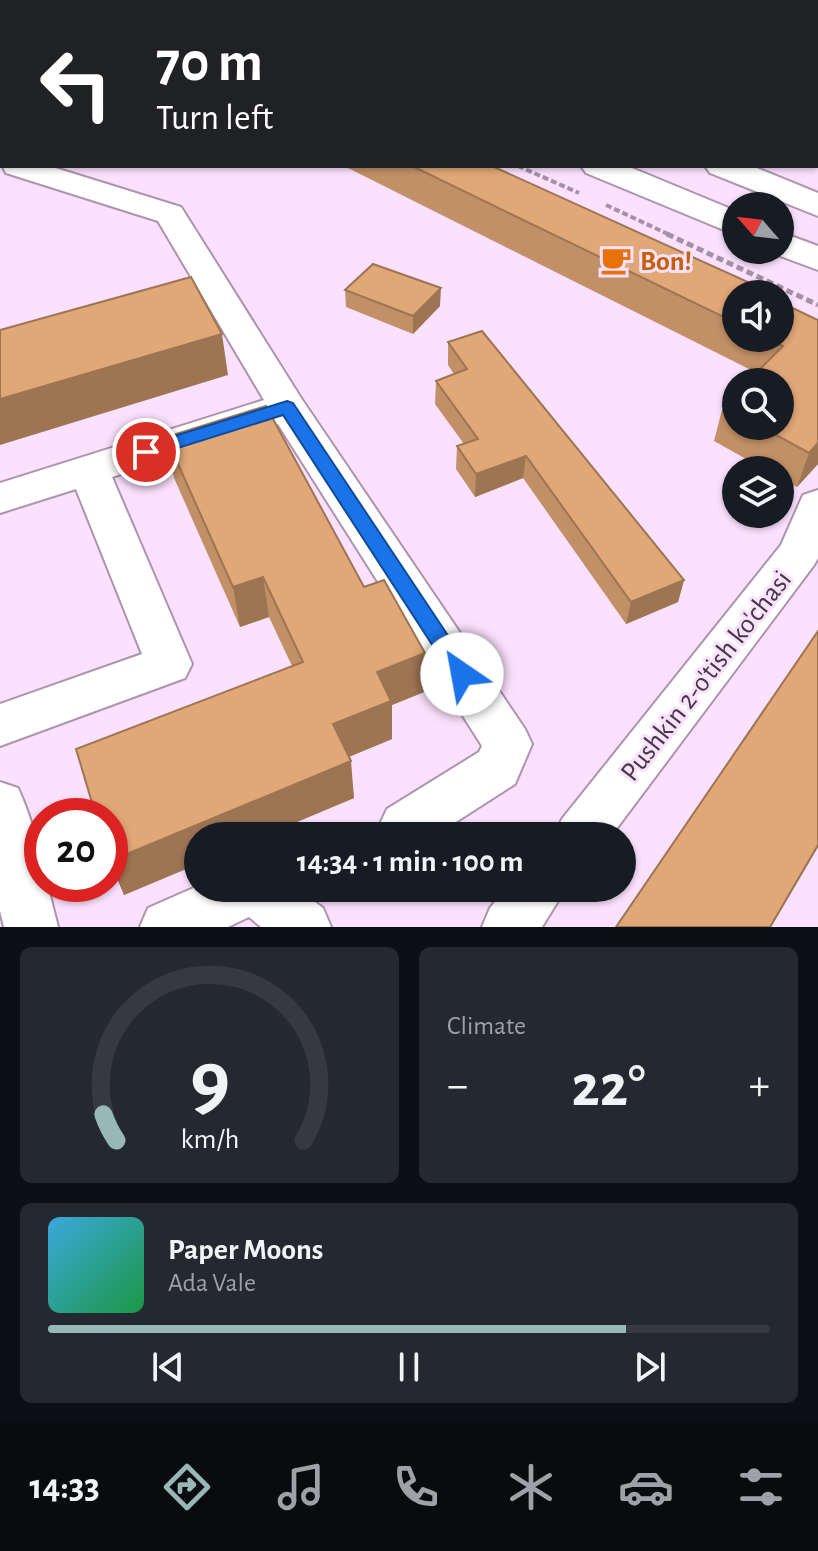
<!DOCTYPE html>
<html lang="en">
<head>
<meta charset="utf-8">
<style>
	:root { --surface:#171b24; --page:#242831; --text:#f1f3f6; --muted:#9ea1a6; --line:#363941; --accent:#97b8b5 }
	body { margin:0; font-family:"Alegreya Sans",sans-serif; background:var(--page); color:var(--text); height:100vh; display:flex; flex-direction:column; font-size:30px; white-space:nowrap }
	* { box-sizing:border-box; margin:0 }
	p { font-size:26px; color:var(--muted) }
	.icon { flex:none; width:44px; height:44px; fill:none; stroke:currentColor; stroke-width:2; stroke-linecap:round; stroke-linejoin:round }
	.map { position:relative; height:927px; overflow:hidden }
	.drawer { display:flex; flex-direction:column; gap:20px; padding:20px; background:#0d0f14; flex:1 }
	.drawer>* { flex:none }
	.hud { position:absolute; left:0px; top:0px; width:818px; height:168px; box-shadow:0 2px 6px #0004; background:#202124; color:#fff; overflow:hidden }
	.needle { width:52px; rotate:298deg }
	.tools { position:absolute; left:722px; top:192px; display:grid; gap:16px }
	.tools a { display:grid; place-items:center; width:72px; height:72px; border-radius:50%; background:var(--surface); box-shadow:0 2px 6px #0004; font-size:40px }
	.speed { position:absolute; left:24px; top:798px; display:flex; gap:16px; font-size:40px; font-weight:700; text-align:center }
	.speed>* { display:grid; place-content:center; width:104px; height:104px; border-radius:50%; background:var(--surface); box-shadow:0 2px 6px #0004; line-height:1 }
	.speed .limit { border:12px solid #d22; background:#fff; color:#111 }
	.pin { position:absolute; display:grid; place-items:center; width:68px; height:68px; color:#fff; margin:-34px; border:4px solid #fff; border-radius:50%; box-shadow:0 2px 8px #0007 }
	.me { position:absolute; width:88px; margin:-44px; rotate:327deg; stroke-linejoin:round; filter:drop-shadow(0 0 6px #0008) }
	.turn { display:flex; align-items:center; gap:28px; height:168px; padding:0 24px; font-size:36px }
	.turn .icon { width:104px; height:104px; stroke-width:2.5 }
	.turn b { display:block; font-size:56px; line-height:68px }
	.big { font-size:60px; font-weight:700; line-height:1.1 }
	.drawer .tile { flex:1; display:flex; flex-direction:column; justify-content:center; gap:12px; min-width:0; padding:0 28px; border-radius:12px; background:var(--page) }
	.drawer .dial { align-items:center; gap:0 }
	.dial svg { height:208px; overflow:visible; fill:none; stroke:var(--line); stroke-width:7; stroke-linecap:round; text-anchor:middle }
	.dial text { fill:var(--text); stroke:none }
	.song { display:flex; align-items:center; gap:24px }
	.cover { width:96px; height:96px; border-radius:12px; background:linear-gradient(135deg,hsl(200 70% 55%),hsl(140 70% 35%)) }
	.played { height:8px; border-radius:4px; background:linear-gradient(90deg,var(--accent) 80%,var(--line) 80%) }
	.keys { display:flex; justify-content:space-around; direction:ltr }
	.heat { display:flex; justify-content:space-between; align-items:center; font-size:44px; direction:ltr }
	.drawer .tiles { flex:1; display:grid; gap:20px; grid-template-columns:1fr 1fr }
	.tile:last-child { grid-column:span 2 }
	.trip { position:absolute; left:184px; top:822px; width:452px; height:80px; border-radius:40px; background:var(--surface); box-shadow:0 2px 6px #0004; font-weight:700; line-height:80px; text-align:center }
	.tabs { display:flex; height:128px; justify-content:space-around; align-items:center; background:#090b0e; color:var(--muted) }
	.tabs .icon { width:56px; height:56px }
	.tabs .selected { color:var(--accent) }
	.tabs b { font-size:36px; color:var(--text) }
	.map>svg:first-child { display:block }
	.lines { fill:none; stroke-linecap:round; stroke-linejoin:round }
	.minor-casing { stroke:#ac94ad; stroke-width:4 }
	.major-casing { stroke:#ac94ad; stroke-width:4 }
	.path-far1 { stroke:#a391a5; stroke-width:4; stroke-dasharray:6 3; stroke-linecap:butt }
	.path { stroke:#a391a5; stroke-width:5; stroke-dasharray:7 4; stroke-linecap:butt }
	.minor { fill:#fff; fill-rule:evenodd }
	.major { fill:#fff; fill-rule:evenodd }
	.wall { fill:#c19066 }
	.shaded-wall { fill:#9d7553 }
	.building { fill:#e0a777; stroke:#9d7553; stroke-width:2 }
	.route { fill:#1a73e8; stroke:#114b97; stroke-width:2 }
	.labels { text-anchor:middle; stroke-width:6; stroke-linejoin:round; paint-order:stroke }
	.food-label { font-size:28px; font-weight:bold; fill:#c56008; stroke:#fbe1fd; text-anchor:start }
	.street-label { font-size:28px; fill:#433944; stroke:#fbe1fd }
</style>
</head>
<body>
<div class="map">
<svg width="818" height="927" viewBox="0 0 818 927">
	<rect width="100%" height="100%" fill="#fbe1fd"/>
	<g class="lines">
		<g class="minor-casing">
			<path id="minor" d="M779,0H805L806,2H780Z
				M816,31H818V50H816Z
				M2,165L49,166L181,207L301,398L525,729L532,744L515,784L434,836H384L379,826L387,809L479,752L482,746L278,424L112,477L192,664L185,678L0,746V704L142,654L76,489L0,513V483L264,400L158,221L6,173Z
				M818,490V558L814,565L611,836H554L562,819L781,545L803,495Z
				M0,782L18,788C31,817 42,852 42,884H47L58,927H4L0,911Z
				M198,886L297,888L323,908L331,927H261L249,917L228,927H140L148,908Z
				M506,888H566L542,927H482L490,908Z"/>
		</g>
		<g class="major-casing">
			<path id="major" d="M94,0H125L93,2Z
				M136,0H167L135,2Z
				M192,0H224L225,2H193Z
				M296,0H328L329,2H297Z
				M0,47H2L0,66Z
				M581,166H627L736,211V235L586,173Z
				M705,166H752L818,193V216L710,173Z
				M780,232L818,246V270L767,251L780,250Z"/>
		</g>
		<path class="path-far1" d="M398,0L403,2
			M63,2L67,0
			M518,166L579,193
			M606,205L672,236"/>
		<path class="path" d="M667,234L818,305"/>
		<use href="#minor" class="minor"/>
		<use href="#major" class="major"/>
	</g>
	<path class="wall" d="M344,166H492L736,294V338H780L818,320V464L797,487L780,478V470H766L714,441L723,406L736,393V426H780L757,373Z
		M345,290L440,306L413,334L346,307Z
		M448,342L684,580L678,602L626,624L523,478L475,497L456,469L457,446L464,444L435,404L436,381L454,374L448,365Z
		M166,437L364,587L424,692L392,705V739L349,757L354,798L124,895L110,861V816L292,666L269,617L240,627L174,478Z"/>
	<path class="shaded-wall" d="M0,0H46L42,2H2V21L0,22Z
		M730,0H758L755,2H727Z
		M441,288L440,306L413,334V316Z
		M222,334L228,375L0,445V399Z
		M818,443V464L797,487L809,453Z
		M526,456L523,478L475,497L476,474Z
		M263,577L269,617L240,627L233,587Z
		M684,580L678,602L626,624L631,602Z
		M425,653L424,692L392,705V739L336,762L333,724L377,672Z
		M351,761L354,798L263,836H198V864L124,895L110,861Z
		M818,845V847L771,927H770Z"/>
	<path class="building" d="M574,0H730L727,2H571Z
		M412,166H492L774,294H736V323Z
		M373,264L441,288L413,316L345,290Z
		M191,277L222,334L0,399V330Z
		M780,302L818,320V443L809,453L760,426H780V382H747L783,346L767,338H780Z
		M482,331L684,580L631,602L526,456L476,474L457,446L478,439L436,381L467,369L448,342Z
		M736,393V413L723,406Z
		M266,406L364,587L384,580L425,653L377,672L391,701L333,724L351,761L110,861V816H96L76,749L303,662L263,577L233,587L166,437Z
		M818,631V845L770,927H616Z"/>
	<path class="route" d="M287,401L293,403L469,667L473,674L469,680H455L283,415L146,458L137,452L139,447Z"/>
	<defs>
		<g id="cafe-bare" transform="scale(2.4)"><path d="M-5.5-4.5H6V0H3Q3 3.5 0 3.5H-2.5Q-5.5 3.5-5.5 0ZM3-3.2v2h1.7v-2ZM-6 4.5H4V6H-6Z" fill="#e8710a" stroke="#fbe1fd" stroke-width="2.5" paint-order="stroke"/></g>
	</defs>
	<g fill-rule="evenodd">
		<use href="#cafe-bare" x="616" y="260"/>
	</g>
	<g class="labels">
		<g class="food-label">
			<text x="640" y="270">Bon!</text>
		</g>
		<g class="street-label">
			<text transform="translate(705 675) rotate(-52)" y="10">Pushkin 2-o'tish ko'chasi</text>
		</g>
	</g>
</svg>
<div class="tools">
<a><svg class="needle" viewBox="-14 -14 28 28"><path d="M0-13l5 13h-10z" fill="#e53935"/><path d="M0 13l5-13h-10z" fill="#9ea1a6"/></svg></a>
<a><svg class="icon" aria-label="sound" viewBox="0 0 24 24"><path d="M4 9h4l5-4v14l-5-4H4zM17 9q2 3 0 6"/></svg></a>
<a><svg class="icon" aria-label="search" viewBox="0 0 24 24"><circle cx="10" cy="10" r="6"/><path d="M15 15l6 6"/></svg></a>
<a><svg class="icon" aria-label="layers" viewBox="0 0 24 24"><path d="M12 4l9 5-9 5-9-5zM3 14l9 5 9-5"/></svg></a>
</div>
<div class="speed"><div class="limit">20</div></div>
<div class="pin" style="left:146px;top:452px;background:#d93025"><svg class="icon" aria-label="arrive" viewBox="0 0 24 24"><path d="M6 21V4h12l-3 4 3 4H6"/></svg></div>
<svg class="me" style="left:462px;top:674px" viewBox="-20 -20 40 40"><circle r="19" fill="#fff"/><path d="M0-13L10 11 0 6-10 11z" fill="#1a73e8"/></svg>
<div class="trip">14:34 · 1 min · 100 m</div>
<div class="hud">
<div class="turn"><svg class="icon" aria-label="left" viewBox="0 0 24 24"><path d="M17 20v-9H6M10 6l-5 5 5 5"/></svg><div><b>70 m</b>Turn left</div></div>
</div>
</div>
<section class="drawer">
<div class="tiles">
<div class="tile dial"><svg viewBox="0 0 100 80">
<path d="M14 69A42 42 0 1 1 86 69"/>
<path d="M14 69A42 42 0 0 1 9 59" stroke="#97b8b5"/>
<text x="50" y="56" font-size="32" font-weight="700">9</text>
<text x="50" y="72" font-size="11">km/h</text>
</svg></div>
<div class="tile"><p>Climate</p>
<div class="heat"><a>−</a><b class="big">22°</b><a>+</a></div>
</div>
<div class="tile">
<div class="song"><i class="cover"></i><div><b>Paper Moons</b><p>Ada Vale</p></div></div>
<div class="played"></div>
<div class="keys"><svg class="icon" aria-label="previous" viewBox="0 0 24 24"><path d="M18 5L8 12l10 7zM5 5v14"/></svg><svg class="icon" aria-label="pause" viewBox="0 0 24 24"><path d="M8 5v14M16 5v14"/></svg><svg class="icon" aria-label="next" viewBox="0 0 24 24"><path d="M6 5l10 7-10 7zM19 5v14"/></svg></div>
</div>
</div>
</section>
<nav class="tabs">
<b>14:33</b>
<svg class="icon selected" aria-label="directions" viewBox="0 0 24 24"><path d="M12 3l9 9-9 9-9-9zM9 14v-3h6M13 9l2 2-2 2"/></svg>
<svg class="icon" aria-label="music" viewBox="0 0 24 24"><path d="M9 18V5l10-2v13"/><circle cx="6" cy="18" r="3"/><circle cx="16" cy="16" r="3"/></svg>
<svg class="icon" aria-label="phone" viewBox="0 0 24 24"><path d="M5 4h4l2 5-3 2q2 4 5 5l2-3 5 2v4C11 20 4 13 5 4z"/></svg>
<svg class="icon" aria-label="climate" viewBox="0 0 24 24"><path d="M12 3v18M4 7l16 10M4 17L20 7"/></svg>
<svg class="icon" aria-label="car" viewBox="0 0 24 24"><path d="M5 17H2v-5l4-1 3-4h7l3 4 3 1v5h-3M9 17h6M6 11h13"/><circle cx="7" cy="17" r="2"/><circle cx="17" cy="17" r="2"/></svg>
<svg class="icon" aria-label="filters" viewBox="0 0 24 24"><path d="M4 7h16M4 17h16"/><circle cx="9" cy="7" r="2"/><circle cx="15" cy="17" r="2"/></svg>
</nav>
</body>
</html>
